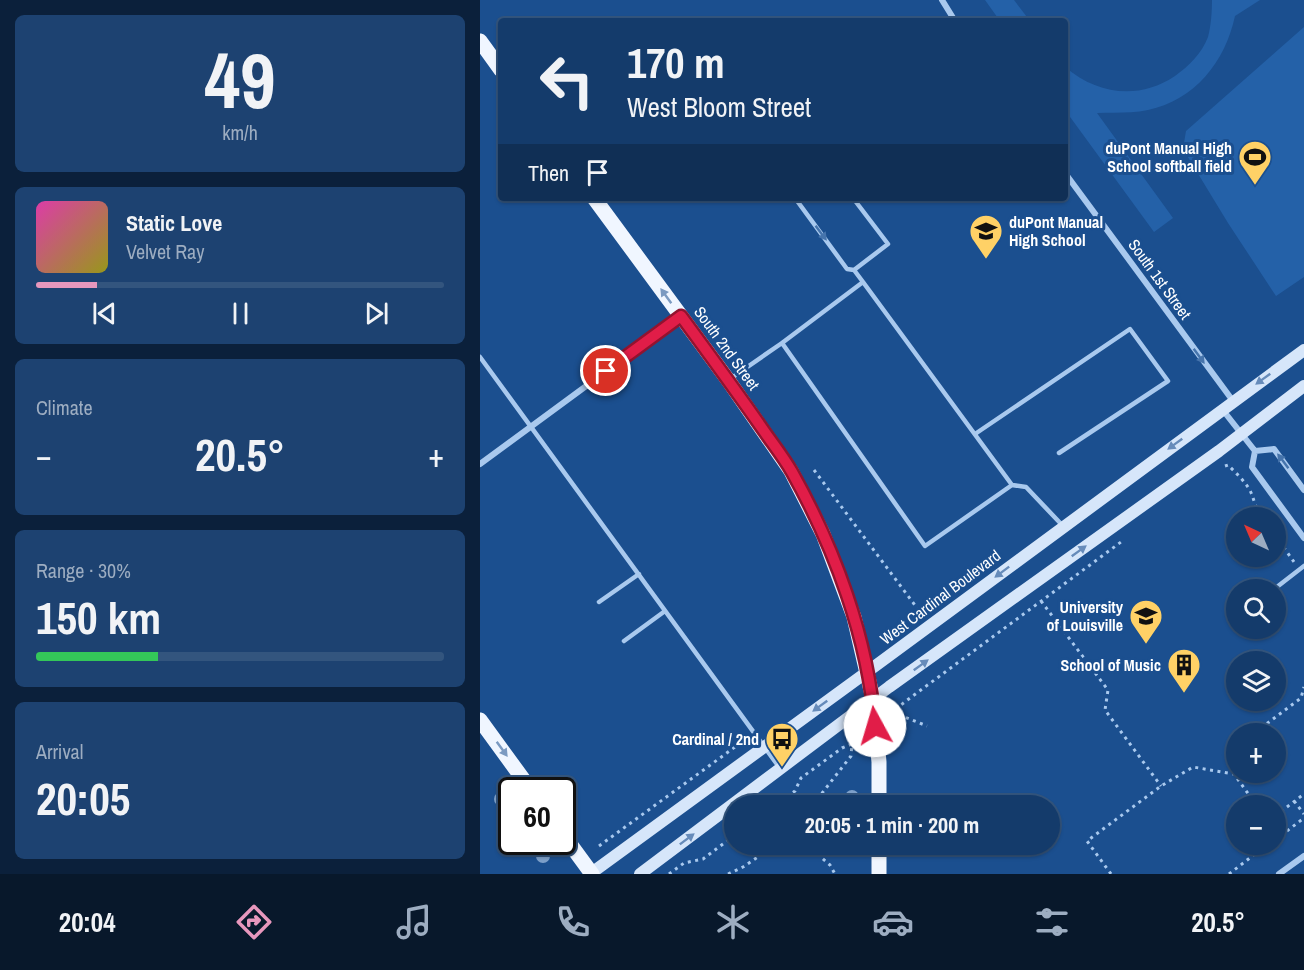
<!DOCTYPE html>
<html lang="en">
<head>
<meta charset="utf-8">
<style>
	:root { --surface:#143b6b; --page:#1d4271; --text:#f1f3f6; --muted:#9dadc1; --line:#33557e; --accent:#e797bd }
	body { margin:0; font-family:"Archivo Narrow",sans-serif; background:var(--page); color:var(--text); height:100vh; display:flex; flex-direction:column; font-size:22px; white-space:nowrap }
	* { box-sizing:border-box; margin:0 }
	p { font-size:20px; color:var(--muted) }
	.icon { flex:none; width:33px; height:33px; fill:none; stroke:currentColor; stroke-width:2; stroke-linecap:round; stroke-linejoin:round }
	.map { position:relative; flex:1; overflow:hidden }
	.sheet { display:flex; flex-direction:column; gap:15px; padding:15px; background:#0b203b; width:480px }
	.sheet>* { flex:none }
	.guide { position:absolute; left:18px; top:18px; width:570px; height:183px; border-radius:6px; box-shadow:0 2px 4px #0004,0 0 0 2px var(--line); background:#143b6b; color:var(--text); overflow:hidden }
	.needle { width:39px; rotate:316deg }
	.controls { position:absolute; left:746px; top:507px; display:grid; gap:12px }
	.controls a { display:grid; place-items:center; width:60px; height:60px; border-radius:50%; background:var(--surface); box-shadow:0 2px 4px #0004,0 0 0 2px var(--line); font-size:30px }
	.speed { position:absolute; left:18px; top:777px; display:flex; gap:12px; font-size:30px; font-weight:700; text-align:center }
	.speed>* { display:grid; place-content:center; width:78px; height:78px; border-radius:50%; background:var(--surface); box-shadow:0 2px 4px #0004,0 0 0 2px var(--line); line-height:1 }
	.speed .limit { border:3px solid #111; border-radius:9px; background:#fff; color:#111 }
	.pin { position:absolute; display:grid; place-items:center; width:51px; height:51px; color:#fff; margin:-26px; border:3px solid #fff; border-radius:50%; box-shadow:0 2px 6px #0007 }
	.me { position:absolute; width:66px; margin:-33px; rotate:354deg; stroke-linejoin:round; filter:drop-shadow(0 0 4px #0008) }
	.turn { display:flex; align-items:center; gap:21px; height:126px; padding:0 30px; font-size:27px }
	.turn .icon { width:78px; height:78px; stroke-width:2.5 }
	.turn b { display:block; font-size:42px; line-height:51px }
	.then { display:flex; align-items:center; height:57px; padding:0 30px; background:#0003; gap:12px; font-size:22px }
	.big { font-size:45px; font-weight:700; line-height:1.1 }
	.sheet .tile { flex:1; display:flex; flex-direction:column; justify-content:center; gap:9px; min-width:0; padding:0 21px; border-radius:9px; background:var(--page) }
	.sheet .dial { align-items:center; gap:0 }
	.dial b { font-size:78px; line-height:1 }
	.song { display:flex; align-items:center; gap:18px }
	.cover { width:72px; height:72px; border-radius:9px; background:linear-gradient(135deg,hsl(320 70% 55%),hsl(60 70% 35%)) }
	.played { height:6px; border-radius:3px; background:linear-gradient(90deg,var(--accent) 15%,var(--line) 15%) }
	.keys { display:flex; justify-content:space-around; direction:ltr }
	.heat { display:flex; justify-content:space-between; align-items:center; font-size:33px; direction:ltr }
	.charge { height:9px; border-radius:4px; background:linear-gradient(90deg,#34c759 30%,var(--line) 0) }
	.trip { position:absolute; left:244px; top:795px; width:336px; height:60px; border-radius:30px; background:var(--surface); box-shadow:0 2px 4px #0004,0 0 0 2px var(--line); font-weight:700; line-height:60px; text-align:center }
	.dock { display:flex; height:96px; justify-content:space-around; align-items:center; background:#08182b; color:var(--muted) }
	.dock .icon { width:42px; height:42px }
	.dock .selected { color:var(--accent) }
	.dock b { font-size:27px; color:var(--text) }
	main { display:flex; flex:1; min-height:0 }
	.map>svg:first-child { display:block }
	.green { fill:#2461a8 }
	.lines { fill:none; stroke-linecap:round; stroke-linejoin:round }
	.path { stroke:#a9c9ee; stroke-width:3; stroke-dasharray:3 4.5; stroke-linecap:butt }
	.lane { stroke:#a9c9ee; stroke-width:4.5 }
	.street { stroke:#a9c9ee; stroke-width:6 }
	.secondary { stroke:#d6e6fa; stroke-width:12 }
	.primary { stroke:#f0f6ff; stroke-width:15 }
	.tree { fill:#7ea0ca }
	.oneway { fill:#4674ac }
	.oneway2 { fill:#7b9ac1 }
	.oneway3 { fill:#668bba }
	.route-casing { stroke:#92132f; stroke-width:15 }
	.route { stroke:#e11d48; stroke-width:10 }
	.labels { text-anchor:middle; stroke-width:6; stroke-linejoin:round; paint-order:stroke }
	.poi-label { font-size:16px; font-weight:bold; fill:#fff; stroke:#1b4f8f; text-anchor:end }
	.street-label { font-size:16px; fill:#fff; stroke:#1b4f8f }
</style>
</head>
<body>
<main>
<section class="sheet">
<div class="tile dial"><b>49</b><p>km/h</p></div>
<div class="tile">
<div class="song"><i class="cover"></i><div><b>Static Love</b><p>Velvet Ray</p></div></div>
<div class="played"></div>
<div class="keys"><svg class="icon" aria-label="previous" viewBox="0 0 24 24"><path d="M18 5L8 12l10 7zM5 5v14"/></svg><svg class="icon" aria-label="pause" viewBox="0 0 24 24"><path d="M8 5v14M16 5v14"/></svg><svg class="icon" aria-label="next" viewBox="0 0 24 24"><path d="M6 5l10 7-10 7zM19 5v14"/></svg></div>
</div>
<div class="tile"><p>Climate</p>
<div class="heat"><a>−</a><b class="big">20.5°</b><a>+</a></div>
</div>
<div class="tile"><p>Range · 30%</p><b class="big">150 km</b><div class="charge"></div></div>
<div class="tile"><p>Arrival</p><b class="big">20:05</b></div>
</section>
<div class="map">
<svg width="824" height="874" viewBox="0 0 824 874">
	<rect width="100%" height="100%" fill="#1b4f8f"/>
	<path class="green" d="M505,0H534L550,21H520Z
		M732,0H780L755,16C745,62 715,100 668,110C651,114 634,112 617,113L693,218L674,232L585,110V67C618,95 659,100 695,76C709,66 722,53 728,37C731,26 732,12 732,0Z
		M824,27V277L796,296L748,223L703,149L706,131Z"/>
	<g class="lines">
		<path class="path" d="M745,466L748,465C756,473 768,484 772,495C775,504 777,510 782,518
			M334,470L440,612
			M795,535L814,562
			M561,601L628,690L625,710L681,786
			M412,712L447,726
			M412,715V712L426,701L641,542
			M781,728L821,698L824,687
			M773,734L775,732
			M754,774L750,757L756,748
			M814,801L824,814
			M295,806L315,791L321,778L362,748L372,744L371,756L332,806
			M795,816L824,794
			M795,840L824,818
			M326,844L350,865L355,874
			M119,846L266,739
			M189,874L204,863L223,859L255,835
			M248,874L263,867L297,844
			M631,874L607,841L681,786L713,767L754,774L777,806
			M749,874L788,844"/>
		<path class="lane" d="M315,198L367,269L374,270
			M373,198L408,244L374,270L383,282
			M302,343L383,282L532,485
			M0,357L299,767
			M250,379L302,343L445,546L532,485L546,487L583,526
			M495,434L650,329L688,381L579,453
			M793,590L824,566
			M119,602L159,574
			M144,641L185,611"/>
		<path class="street" d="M462,0L475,21
			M585,173L753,401
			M742,409L775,451
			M775,451L772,467L824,538
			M775,451L794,449L824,490
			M0,464L200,317
			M799,874L824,856"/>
		<path class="secondary" d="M110,874L387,672L824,350
			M160,874L409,687L739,451L824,386"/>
		<path class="primary" d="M0,41L21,70
			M114,198L248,380L311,471L343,534L374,617L393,699L399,762V806
			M0,720L51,790
			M82,833L112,874
			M399,844V874"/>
	</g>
	<g class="tree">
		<circle cx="372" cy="797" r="7"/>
		<circle cx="21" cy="799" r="7"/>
		<circle cx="63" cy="856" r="7"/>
	</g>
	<defs><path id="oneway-solid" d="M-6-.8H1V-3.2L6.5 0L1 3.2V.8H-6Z" transform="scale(1.5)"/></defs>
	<g class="oneway">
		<use href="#oneway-solid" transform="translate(341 233) rotate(53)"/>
		<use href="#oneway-solid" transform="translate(719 356) rotate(54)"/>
		<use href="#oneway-solid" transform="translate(803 461) rotate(-127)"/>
	</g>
	<g class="oneway2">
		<use href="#oneway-solid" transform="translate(186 296) rotate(-126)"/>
		<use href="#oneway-solid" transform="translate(22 749) rotate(54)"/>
	</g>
	<g class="oneway3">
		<use href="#oneway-solid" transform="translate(783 379) rotate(144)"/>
		<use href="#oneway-solid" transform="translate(695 444) rotate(144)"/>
		<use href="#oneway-solid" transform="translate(599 551) rotate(-36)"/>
		<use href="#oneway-solid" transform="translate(522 572) rotate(143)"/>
		<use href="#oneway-solid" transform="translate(441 665) rotate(-36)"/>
		<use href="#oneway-solid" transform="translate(340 706) rotate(144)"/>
		<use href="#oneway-solid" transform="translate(207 839) rotate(-37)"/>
	</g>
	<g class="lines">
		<g class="route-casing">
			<path id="route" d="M126,371L201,316C229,354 257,392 284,431C293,444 304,458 312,472C355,549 388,638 395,726"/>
		</g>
		<use href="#route" class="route"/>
	</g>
	<defs>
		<g id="stadium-pin" transform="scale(1.725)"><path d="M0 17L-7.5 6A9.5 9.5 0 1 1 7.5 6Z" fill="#ffd166" stroke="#1b4f8f"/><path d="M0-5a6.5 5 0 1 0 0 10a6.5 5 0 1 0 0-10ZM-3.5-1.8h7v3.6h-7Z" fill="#111"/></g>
		<g id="school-pin" transform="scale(1.725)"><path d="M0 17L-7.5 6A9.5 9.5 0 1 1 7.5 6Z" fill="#ffd166" stroke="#1b4f8f"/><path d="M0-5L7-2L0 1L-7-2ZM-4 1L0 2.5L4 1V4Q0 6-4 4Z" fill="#111"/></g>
		<g id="university-pin" transform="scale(1.725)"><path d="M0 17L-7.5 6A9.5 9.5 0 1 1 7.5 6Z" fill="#ffd166" stroke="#1b4f8f"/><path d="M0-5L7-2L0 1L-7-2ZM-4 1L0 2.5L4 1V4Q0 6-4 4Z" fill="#111"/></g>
		<g id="building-pin" transform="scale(1.725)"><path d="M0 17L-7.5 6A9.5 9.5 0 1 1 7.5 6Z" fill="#ffd166" stroke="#1b4f8f"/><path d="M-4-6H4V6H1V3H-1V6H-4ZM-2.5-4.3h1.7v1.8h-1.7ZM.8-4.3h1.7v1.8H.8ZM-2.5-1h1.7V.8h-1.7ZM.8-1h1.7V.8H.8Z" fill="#111"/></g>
		<g id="bus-pin" transform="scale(1.725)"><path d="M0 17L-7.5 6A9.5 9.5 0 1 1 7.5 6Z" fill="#ffd166" stroke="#1b4f8f"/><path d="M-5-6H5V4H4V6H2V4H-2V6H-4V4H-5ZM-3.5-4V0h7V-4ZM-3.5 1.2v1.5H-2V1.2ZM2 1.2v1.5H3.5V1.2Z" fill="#111"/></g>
	</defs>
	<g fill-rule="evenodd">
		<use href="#stadium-pin" x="775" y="157"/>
		<use href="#school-pin" x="506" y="231"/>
		<use href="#university-pin" x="666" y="616"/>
		<use href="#building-pin" x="704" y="665"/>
		<use href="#bus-pin" x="302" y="739"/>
	</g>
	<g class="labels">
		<g class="poi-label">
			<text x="752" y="154">duPont Manual High<tspan x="752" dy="18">School softball field</tspan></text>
			<text x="529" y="228" text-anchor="start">duPont Manual<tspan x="529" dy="18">High School</tspan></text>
			<text x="643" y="613">University<tspan x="643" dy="18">of Louisville</tspan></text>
			<text x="681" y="671">School of Music</text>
			<text x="279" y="745">Cardinal / 2nd</text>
		</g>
		<g class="street-label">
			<text transform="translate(680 279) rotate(54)" y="6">South 1st Street</text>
			<text transform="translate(247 348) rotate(54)" y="6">South 2nd Street</text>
			<text transform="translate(460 597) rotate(-37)" y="6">West Cardinal Boulevard</text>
		</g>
	</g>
</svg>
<div class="controls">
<a><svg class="needle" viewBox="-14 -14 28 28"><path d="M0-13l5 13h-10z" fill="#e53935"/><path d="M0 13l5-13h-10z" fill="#9dadc1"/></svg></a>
<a><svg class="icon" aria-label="search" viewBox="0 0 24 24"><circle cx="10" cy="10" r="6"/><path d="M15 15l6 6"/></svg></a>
<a><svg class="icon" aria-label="layers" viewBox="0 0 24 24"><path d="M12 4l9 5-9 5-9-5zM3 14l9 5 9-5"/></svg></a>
<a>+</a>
<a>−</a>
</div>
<div class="speed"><div class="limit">60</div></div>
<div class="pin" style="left:126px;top:371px;background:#d93025"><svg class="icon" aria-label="arrive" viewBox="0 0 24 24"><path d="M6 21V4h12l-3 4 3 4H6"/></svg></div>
<svg class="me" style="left:395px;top:726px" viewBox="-20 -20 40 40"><circle r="19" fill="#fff"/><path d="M0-13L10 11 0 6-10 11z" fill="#e11d48"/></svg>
<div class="trip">20:05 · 1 min · 200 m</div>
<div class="guide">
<div class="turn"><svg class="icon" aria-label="left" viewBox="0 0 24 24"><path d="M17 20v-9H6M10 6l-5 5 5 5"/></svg><div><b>170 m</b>West Bloom Street</div></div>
<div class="then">Then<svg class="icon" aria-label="arrive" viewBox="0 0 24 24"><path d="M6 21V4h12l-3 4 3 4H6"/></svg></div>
</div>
</div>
</main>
<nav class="dock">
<b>20:04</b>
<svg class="icon selected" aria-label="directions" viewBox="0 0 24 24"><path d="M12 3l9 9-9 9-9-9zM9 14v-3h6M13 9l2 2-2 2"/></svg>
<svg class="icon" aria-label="music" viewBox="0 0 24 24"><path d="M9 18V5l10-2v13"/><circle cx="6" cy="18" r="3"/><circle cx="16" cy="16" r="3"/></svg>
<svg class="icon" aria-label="phone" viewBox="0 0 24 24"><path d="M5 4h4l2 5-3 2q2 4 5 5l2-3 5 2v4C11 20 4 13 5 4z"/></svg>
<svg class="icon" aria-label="climate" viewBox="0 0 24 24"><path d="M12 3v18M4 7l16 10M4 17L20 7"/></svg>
<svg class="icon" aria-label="car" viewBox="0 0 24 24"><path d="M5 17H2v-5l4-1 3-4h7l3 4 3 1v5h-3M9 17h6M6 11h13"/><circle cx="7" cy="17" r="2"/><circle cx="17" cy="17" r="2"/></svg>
<svg class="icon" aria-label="filters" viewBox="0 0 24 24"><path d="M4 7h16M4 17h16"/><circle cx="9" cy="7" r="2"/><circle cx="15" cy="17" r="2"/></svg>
<b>20.5°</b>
</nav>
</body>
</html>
